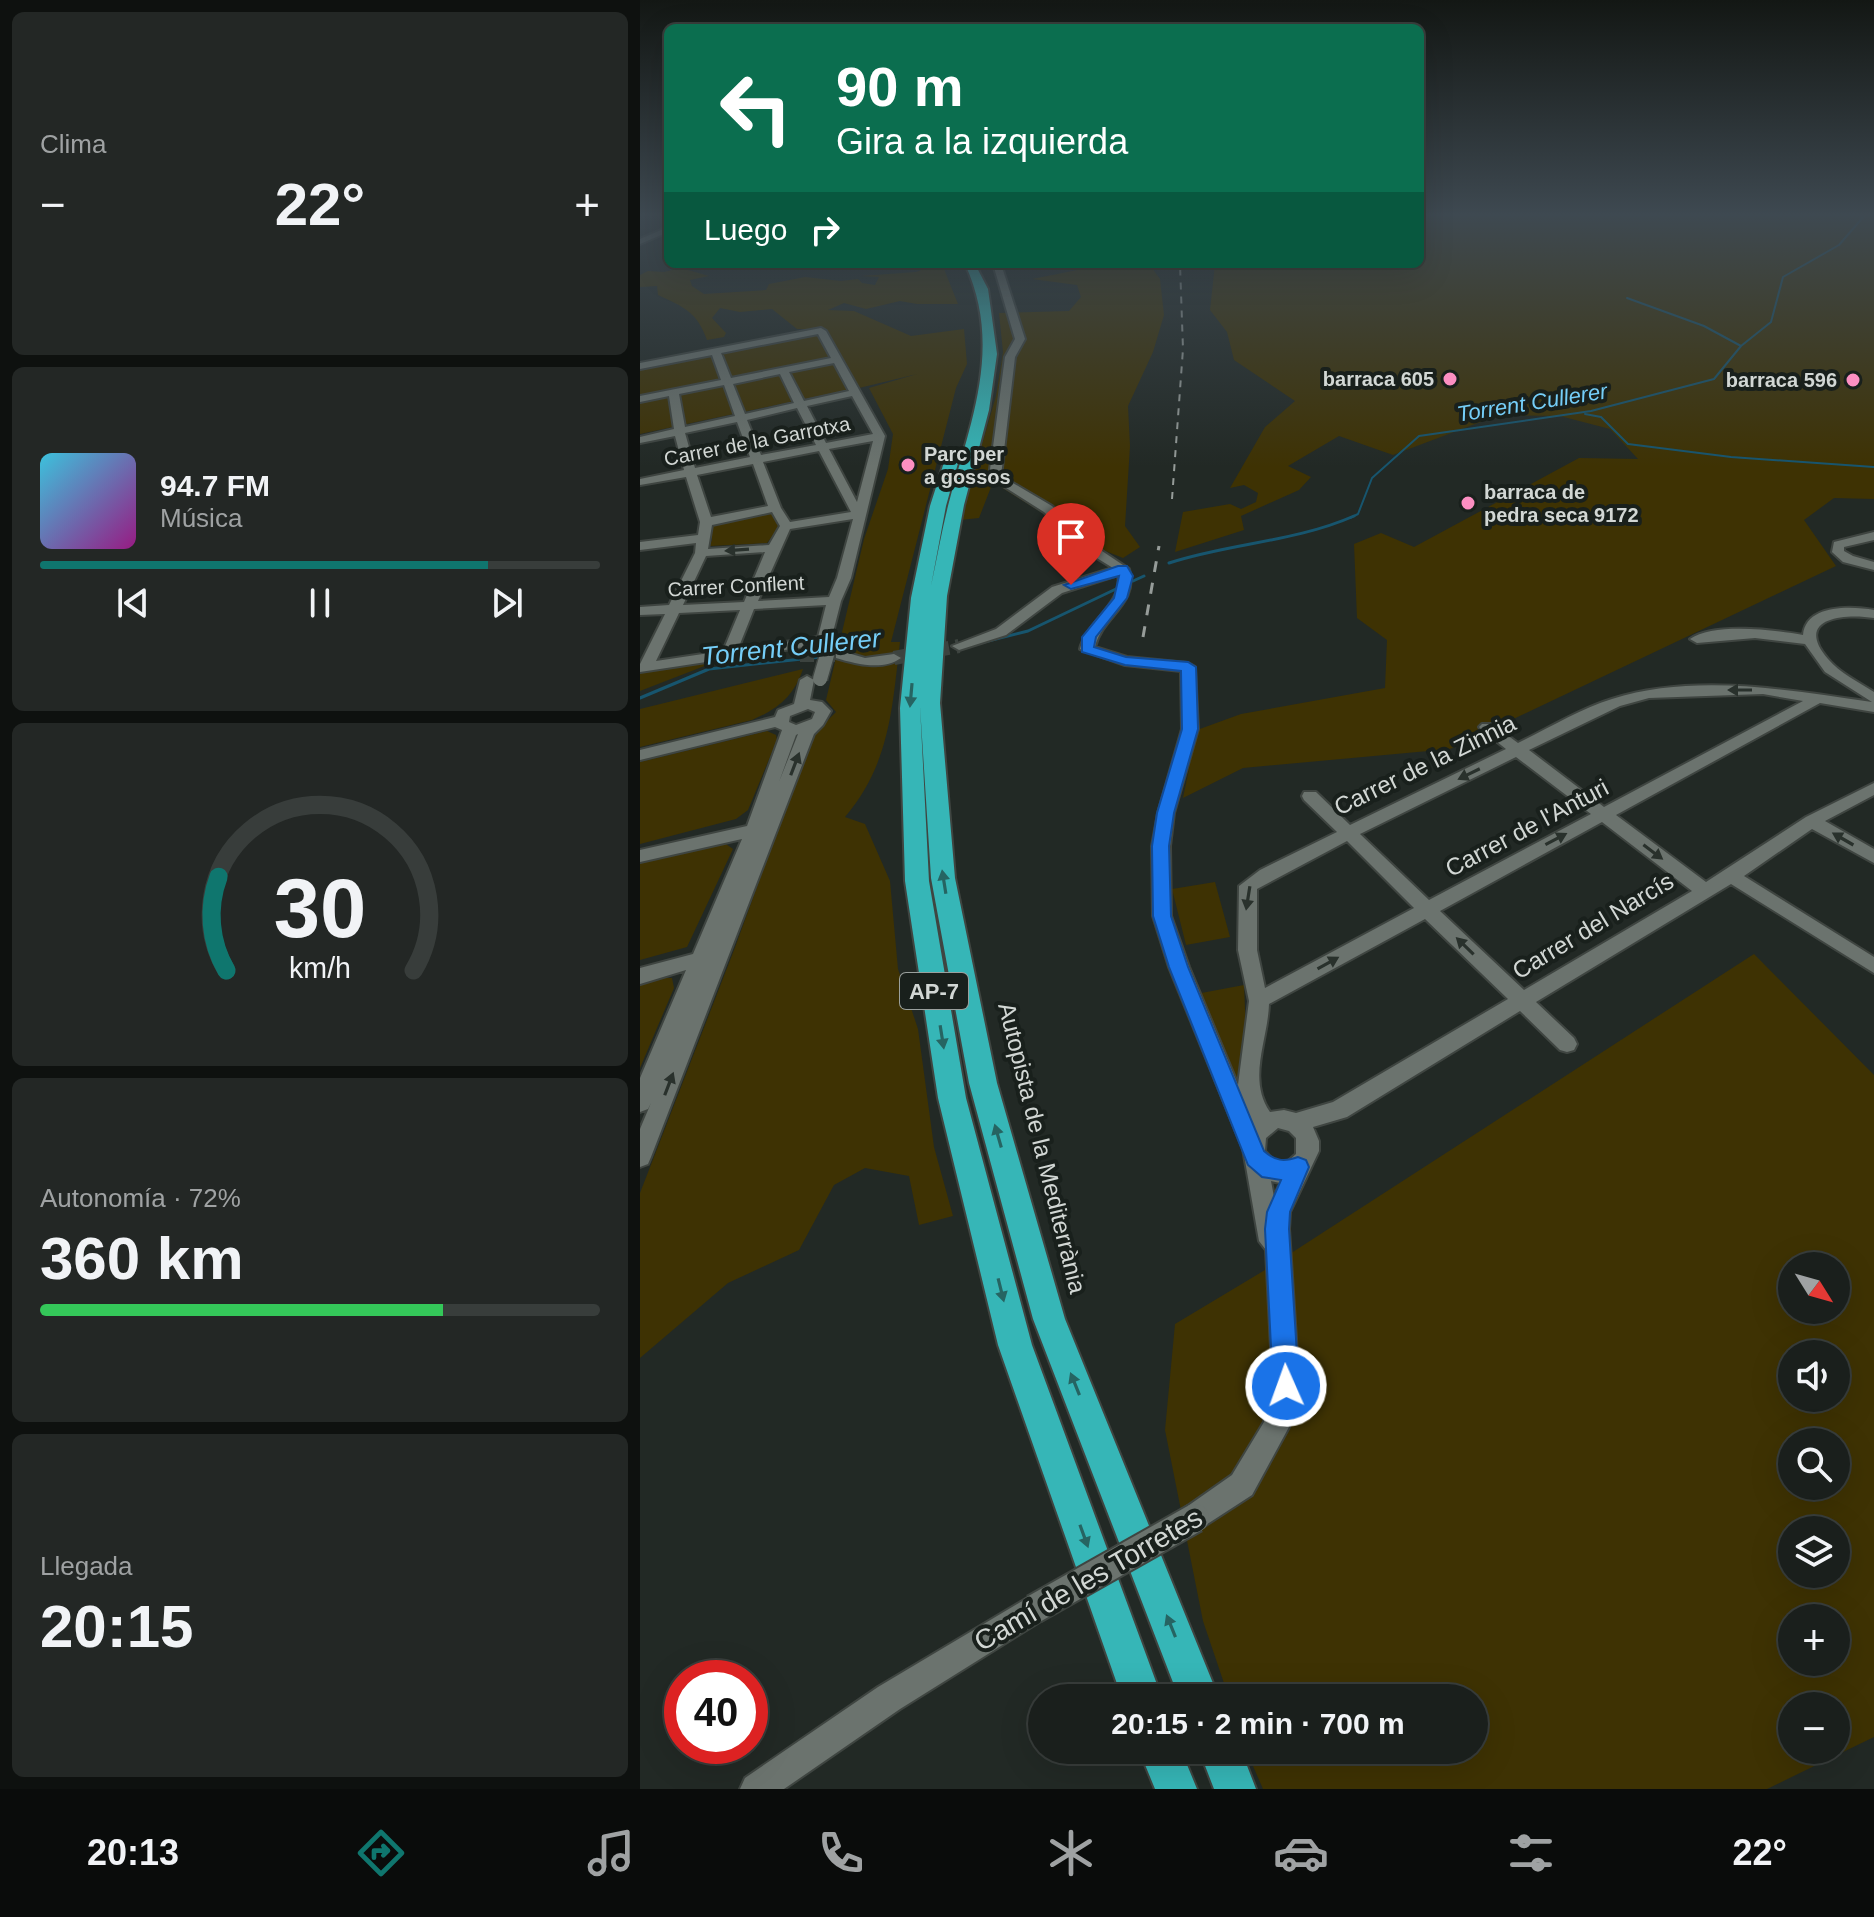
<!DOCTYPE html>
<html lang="es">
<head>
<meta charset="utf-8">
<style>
	:root { --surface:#1a1f1c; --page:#232725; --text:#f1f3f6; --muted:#9fa2a3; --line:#383d3b; --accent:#0f766e }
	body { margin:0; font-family:Arial,sans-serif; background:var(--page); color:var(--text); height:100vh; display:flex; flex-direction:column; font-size:30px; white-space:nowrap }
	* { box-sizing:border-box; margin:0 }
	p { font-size:26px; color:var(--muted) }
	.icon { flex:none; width:44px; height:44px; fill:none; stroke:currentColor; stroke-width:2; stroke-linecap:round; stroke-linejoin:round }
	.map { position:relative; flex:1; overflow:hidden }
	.details { display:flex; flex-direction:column; gap:12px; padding:12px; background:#0e110f; width:640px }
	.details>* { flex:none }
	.top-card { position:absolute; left:24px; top:24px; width:760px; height:244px; border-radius:12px; box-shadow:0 8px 32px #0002,0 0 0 2px var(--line); background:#0b6e4f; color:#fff; overflow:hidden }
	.needle { width:52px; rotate:127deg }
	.buttons { position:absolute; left:1138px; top:1252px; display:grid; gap:16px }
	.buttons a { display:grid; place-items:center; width:72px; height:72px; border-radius:50%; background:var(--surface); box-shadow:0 8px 32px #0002,0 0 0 2px var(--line); font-size:40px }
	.speed { position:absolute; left:24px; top:1660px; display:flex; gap:16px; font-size:40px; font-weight:700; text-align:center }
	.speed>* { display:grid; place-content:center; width:104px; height:104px; border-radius:50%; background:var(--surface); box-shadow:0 8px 32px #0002,0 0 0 2px var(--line); line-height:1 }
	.speed .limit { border:12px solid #d22; background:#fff; color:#111 }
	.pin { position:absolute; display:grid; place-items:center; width:68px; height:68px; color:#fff; margin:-82px -34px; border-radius:50% 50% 50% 0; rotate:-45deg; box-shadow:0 0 8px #0007 }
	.pin .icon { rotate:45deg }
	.me { position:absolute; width:88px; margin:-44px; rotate:358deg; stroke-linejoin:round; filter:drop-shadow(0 0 6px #0008) }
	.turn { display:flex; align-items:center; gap:28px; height:168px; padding:0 40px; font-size:36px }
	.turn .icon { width:104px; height:104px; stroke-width:2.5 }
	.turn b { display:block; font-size:56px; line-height:68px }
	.then { display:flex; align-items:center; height:76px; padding:0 40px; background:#0003; gap:16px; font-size:30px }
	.big { font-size:60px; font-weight:700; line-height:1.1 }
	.details .widget { flex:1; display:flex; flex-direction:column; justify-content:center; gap:12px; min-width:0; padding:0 28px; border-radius:12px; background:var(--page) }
	.details .dial { align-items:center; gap:0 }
	.dial svg { height:208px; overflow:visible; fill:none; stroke:var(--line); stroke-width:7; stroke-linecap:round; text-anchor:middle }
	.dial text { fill:var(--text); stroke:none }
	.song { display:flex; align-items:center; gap:24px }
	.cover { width:96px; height:96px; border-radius:12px; background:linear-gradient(135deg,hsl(190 70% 55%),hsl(310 70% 35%)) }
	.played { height:8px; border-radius:4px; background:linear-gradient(90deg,var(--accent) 80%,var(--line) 80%) }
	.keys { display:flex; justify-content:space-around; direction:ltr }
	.heat { display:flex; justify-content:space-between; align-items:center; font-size:44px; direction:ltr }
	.charge { height:12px; border-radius:6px; background:linear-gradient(90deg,#34c759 72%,var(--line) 0) }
	.trip { position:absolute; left:388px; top:1684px; width:460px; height:80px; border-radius:40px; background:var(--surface); box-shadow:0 8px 32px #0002,0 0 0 2px var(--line); font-weight:700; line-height:80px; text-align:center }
	.tab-bar { display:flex; height:128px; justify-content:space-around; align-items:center; background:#0a0c0b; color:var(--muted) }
	.tab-bar .icon { width:56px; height:56px }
	.tab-bar .active { color:var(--accent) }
	.tab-bar b { font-size:36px; color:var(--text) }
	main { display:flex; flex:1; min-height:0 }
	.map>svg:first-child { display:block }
	.green { fill:#3e3203; fill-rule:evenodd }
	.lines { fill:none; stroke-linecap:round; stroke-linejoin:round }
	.stream-far1 { stroke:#17556e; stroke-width:2 }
	.stream { stroke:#17556e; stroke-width:3 }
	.minor-tunnel { stroke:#3c433f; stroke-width:14; stroke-dasharray:14 7; stroke-linecap:butt }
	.minor-casing { stroke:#3f4541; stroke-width:4 }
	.highway-casing { stroke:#3f4541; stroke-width:4 }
	.minor { fill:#6b736e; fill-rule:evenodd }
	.highway { fill:#36b6b7; fill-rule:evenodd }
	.rail-far1 { stroke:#969c99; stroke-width:2; stroke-dasharray:7 7; stroke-linecap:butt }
	.rail { stroke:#969c99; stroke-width:3; stroke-dasharray:11 11; stroke-linecap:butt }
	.minor-bridge-far1-casing { stroke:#3f4541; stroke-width:17; stroke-linecap:butt }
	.minor-bridge-casing { stroke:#3f4541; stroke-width:32; stroke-linecap:butt }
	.minor-bridge-far1 { stroke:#6b736e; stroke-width:14 }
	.minor-bridge { stroke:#6b736e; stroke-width:28 }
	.oneway { fill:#29312c }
	.oneway2 { fill:#266462 }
	.route { fill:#1a73e8; stroke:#114b97; stroke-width:2 }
	.poi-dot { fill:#fc8fc2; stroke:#19201c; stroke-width:3 }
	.labels { text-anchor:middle; stroke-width:8; stroke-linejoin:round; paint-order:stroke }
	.far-poi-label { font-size:20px; font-weight:bold; fill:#d2d7d4; stroke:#19201c; text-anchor:end }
	.far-street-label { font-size:20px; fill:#d2d7d4; stroke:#19201c }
	.far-water-label { font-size:22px; font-style:italic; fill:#75cef8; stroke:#19201c }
	.shield { fill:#19201c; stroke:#9aa09d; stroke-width:2 }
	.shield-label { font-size:22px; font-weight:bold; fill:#d2d7d4 }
	.street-label { font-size:24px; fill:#d2d7d4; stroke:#19201c }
	.water-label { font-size:26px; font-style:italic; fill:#75cef8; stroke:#19201c }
	.near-street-label { font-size:28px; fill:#d2d7d4; stroke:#19201c }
</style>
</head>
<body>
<main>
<section class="details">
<div class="widget"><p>Clima</p>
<div class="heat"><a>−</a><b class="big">22°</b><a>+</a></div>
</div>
<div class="widget">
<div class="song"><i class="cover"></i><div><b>94.7 FM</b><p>Música</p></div></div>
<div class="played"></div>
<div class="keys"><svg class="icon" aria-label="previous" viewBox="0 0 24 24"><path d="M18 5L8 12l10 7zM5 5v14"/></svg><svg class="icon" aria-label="pause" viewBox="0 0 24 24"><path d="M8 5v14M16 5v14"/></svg><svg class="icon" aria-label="next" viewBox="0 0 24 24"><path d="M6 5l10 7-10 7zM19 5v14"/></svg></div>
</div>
<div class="widget dial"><svg viewBox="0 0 100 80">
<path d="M14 69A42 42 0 1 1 86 69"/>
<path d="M14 69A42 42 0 0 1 11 33" stroke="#0f766e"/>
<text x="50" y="56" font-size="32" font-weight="700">30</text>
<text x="50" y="72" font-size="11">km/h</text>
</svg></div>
<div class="widget"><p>Autonomía · 72%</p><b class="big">360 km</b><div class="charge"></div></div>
<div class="widget"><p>Llegada</p><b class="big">20:15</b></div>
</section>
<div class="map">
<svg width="1234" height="1789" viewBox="0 0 1234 1789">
	<rect width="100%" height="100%" fill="#222925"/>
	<path class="green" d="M780,216H1234V499L1194,498L1164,520L1196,566L810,749L603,768L543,798L557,730L601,714L745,688L747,640L717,618L714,544L741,533L774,547L939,458L998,459L970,429L920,416L859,415L753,455L699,436L648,466L671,477L659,490L601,516L604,530L535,552L543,512L590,504L601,509L616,502L618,493L604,485L590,488L625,427L655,401L594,360L587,332L570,310L575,264H780Z
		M288,264H302L318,304H277L260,301L226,309L204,303L188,310L214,311L271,336L324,329L327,364L316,388L251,642H260C252,709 250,764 205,817L225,824L250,881L258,969L278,1029L294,1147L313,1216L279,1225L269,1176L225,1168L194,1185L159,1250L88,1283L0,1358V1193L94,950L172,736L196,712L186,700L224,539L248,469L253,434L229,388L277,374L219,388L185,329H157L132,309L100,312L80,308L72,318L86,333L84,337L67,340C57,312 44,307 18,295L17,286L0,287V275L8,271L24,272L41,268L69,276L50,280L52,286L64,294L126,290L129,284L165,277L201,281L218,279L222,283L235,285L239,277L221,276L276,272L290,267Z
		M468,264H509L520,279L524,315L513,352L488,406L490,446L485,526L500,547L483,558L458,548L353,482L339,518L320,520L356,396L363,352L359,313L429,311L441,297L437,285L392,279Z
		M178,333L211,389L0,434V368Z
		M128,512L134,515L140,526L127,543L70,546L72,539L70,524Z
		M80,660L0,691V671Z
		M163,669C154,696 138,709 112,720L0,747V709Z
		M127,731L136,735L137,740L108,810L96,819L0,844V762Z
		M83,842L93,849L47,947L0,960V863Z
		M575,882L590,937L546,945L532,889Z
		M1114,954L1234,1075V1737L1127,1789H623L606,1750H834V1698H589L563,1621L525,1430L535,1324L625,1270ZM1152,1266H1196V1310H1152ZM1152,1354H1196V1398H1152ZM1152,1442H1196V1486H1152ZM1152,1530H1196V1574H1152ZM1152,1618H1196V1662H1152ZM1152,1706H1196V1750H1152Z
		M20,978H32L34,988L0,1068V984Z
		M604,985L608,1080L584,1079L556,994Z"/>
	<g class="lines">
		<path class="stream-far1" d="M987,298L1064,326L1101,346
			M945,414L961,417L988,444L1091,457L1234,467
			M710,518L718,514L732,478L779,436L951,411L1074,379L1101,346L1131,322L1143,277L1199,245L1224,216"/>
		<path class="stream" d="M529,563C590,543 655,542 714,516
			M493,581L504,576
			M332,645L388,631L478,588
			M250,655L263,653
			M0,698L69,669L181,657"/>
		<path class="minor-tunnel" d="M160,655H201
			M254,658L319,646"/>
		<g class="minor-casing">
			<path id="minor" d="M28,227V232L0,244V239Z
				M353,264H361L385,339L375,357L361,476L412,506L447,541L489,569C499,604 462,616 455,647L487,657L548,663L555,667L558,729L534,813L530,846L531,916L549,967L598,1085L609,1001L598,950L599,886L620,870L697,832L664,800L662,796L664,792H676L710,825L866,749L842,730L839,727L842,724H852L878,743C909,728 940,709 972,699C1054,673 1150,690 1232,702L1185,672L1165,644L1115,638L1057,643L1050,639C1073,622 1136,630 1163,635C1166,604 1211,606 1234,610V618C1204,613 1153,618 1188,659C1200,673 1218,682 1234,692V712L1180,703L976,815L1066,882L1166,817L1234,783V795L1185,821L1234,849V863L1172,829L1104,876L1234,957V973L1091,884L896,1002L934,1038L937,1044L934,1050L927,1052L920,1050L880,1011L707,1117L673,1127L679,1141V1151L650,1212L649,1229L659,1386L649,1427L612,1495L555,1532L545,1528L541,1518L545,1508L592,1475L624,1422L633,1386L626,1250L619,1241L603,1149L529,967L513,916L512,846L518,813L542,729L541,671L485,665L440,649C446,622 484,603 478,575L422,593L366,635L319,650L312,646L356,629L412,587L473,568L439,547L404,512L349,477L365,357L375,339ZM1123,694L1163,701L964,807L889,750L980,706L1009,698ZM876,757L951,814L789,900L720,834ZM962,822L1052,891L884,990L800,911ZM707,841L774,908L625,988L617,950V889ZM785,919L868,999L693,1102L656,1113L644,1110L630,1112C607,1079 628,1040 629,1004ZM638,1128L649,1131L656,1138V1154L646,1163L635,1162L625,1151L626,1138ZM631,1181L640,1183L634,1197Z
				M181,328L186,331L245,436L211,578L201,601L191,640L184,644L0,672V664L25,614L0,615V607L29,605L55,553L56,543L0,550V542L58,535L60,522L46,477L0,485V479L44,470L35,436L0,443V437L34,429L29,396L0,402V396L81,380L72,355L0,369V363ZM178,334L191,358L91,378L81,353ZM194,363L209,391L164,401L149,372ZM140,374L154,403L105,414L93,384ZM84,385L95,416L45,427L39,394ZM212,396L233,434L186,443L167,406ZM157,408L176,445L121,455L107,420ZM97,422L110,457L55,468L45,433ZM233,441L217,502L189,449ZM179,451L211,512L150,522L141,508L123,462ZM113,464L128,506L71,517L57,475ZM132,512L140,526L129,545L68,549L72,525ZM213,519L197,578L189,597L118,601L150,529ZM125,552L104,602L43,605L66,556ZM186,605L178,637L98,649L114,609ZM100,610L83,651L16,661L39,613Z
				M1234,532V540L1204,547V551L1213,556L1234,562V570L1203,562L1192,552L1194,542Z
				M201,651L225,658L254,654L261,658C243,671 216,664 196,658V652Z
				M167,676L174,680L170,700L182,702L191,711L183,725L174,734L11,1157L8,1164L0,1167V1129L11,1103L8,1109L0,1112V1078L46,970L0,984V968L53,954L102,839L0,862V850L107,826L142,730L135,727L0,760V750L135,717L138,710L154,704L160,680ZM168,709L175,712L172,719L156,725L149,722L150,716ZM158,734L139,782L156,735Z
				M394,1594L404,1599L409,1609L404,1619L260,1709L144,1789H100L105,1778L238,1687Z"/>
		</g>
		<g class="highway-casing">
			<path id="highway" d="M325,264H335L348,289L357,354L349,410L324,505L307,596L300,703L315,878L357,1083L425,1319L579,1698H539L393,1319L329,1083L291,878L280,706L289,881L326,1098L392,1345L522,1698H482L358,1345L298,1098L265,881L260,708L271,598L290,506L306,456L308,453H318L320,456L306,506L291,586C297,558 302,529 309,502C331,421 363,346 325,264Z
				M499,1750H541L557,1789H515Z
				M559,1750H601L616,1789H574Z"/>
		</g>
		<use href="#minor" class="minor"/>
		<use href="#highway" class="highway"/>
		<path class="rail-far1" d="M532,499L543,349L540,264"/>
		<path class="rail" d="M503,637L519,546"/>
		<g class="minor-bridge-far1-casing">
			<path id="minor-bridge-far1" d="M180,679L189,648"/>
		</g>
		<g class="minor-bridge-casing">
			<path id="minor-bridge" d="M394,1609L555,1518"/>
		</g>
		<use href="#minor-bridge-far1" class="minor-bridge-far1"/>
		<use href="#minor-bridge" class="minor-bridge"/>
	</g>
	<defs><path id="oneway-solid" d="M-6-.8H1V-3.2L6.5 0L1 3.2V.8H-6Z" transform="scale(2)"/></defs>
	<g class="oneway">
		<use href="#oneway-solid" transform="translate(97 550) rotate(176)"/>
		<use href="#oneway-solid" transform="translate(1100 690) rotate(180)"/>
		<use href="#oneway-solid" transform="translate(155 764) rotate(-69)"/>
		<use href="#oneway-solid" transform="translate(829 774) rotate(154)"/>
		<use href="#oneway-solid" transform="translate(916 839) rotate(-28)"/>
		<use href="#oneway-solid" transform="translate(1203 839) rotate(-150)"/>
		<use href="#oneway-solid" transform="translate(1013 852) rotate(37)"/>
		<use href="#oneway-solid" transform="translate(608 898) rotate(99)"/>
		<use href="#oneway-solid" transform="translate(825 946) rotate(-136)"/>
		<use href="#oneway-solid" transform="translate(688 963) rotate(-29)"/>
		<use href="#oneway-solid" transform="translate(29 1084) rotate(-69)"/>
	</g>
	<g class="oneway2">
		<use href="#oneway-solid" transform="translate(271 695) rotate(95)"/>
		<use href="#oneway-solid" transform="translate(304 882) rotate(-99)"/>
		<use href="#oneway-solid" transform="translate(302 1037) rotate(81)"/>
		<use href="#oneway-solid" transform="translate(358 1136) rotate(-106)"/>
		<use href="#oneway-solid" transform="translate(361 1290) rotate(76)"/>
		<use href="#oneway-solid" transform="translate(435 1384) rotate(-112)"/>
		<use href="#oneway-solid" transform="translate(444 1536) rotate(70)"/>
		<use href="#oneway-solid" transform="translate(531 1626) rotate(-112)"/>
	</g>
	<linearGradient id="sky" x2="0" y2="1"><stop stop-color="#131714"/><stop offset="0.46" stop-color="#3e4951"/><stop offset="1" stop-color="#3e4951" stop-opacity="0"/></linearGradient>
	<rect width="1234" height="467" fill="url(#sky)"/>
	<path class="route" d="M478,566H487L493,576L487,598L456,637L454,647L486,657L548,662L556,667L558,729L534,813L529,846L531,916L548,967L624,1151C635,1161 644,1162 658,1157L666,1160L669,1167L650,1212L649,1229L659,1386L656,1395L646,1399L637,1395L633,1386L625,1229L627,1212L641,1180L622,1177L608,1165L529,967L513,916L512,846L517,813L542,729L541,671L485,665L442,652V637L474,598L479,576L431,589L424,585Z"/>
	<g class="poi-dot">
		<circle cx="810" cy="379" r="8"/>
		<circle cx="1213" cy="380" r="8"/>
		<circle cx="268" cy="465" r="8"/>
		<circle cx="828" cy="503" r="8"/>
	</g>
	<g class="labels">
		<g class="far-poi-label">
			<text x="794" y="386">barraca 605</text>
			<text x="1197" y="387">barraca 596</text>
			<text x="284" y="461" text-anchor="start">Parc per<tspan x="284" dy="23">a gossos</tspan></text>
			<text x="844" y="499" text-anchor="start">barraca de<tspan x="844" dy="23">pedra seca 9172</tspan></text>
		</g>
		<g class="far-street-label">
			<text transform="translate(117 441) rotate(-11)" y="7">Carrer de la Garrotxa</text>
			<text transform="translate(96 586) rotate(-3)" y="7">Carrer Conflent</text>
		</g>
		<g class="far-water-label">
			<text transform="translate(892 402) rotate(-9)" y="8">Torrent Cullerer</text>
		</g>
		<rect class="shield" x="260" y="973" width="68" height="36" rx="6"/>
		<g class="shield-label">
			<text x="294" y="999">AP-7</text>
		</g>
		<g class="street-label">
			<text transform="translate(785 765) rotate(-26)" y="8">Carrer de la Zinnia</text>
			<text transform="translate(887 828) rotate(-28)" y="8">Carrer de l'Anturi</text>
			<text transform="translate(953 926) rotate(-31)" y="8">Carrer del Narcís</text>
			<text transform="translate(402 1148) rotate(76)" y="8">Autopista de la Mediterrània</text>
		</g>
		<g class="water-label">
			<text transform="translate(151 647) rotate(-6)" y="9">Torrent Cullerer</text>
		</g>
		<g class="near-street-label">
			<text transform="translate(448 1579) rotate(-30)" y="10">Camí de les Torretes</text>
		</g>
	</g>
</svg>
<div class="buttons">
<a><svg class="needle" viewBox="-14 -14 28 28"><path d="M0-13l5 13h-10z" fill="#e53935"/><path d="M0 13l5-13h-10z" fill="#9fa2a3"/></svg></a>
<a><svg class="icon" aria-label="sound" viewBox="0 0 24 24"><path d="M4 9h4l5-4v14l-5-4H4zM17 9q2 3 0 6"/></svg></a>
<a><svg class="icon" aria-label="search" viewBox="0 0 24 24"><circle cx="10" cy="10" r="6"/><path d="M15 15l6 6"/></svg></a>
<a><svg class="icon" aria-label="layers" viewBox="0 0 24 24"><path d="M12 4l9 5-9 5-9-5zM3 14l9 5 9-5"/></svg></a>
<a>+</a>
<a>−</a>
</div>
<div class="speed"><div class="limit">40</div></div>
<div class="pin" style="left:431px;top:585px;background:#d93025"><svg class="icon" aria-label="arrive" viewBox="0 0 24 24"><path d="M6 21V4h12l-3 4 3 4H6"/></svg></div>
<svg class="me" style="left:646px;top:1386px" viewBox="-20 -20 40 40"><circle r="17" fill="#1a73e8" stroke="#fff" stroke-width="3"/><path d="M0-11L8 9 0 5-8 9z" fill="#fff"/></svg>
<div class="trip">20:15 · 2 min · 700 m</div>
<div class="top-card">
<div class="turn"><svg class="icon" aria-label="left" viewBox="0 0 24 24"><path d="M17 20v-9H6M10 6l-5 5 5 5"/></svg><div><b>90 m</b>Gira a la izquierda</div></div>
<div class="then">Luego<svg class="icon" aria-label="right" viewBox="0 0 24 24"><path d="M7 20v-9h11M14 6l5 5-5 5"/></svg></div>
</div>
</div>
</main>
<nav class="tab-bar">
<b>20:13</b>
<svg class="icon active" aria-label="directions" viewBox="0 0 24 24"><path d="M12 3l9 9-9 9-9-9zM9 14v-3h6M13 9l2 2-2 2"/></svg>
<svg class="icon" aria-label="music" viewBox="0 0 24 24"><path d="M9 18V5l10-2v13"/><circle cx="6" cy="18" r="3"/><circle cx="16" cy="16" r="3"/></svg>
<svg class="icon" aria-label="phone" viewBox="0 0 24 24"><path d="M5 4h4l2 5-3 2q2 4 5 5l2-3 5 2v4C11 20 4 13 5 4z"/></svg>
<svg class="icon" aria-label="climate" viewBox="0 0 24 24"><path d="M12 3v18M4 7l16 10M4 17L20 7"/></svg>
<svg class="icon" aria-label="car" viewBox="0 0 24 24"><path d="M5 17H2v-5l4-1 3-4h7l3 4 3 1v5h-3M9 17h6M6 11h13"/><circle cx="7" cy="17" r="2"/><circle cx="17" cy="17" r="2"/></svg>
<svg class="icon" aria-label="filters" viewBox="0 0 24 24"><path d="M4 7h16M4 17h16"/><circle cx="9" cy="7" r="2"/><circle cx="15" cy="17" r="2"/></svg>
<b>22°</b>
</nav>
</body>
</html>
